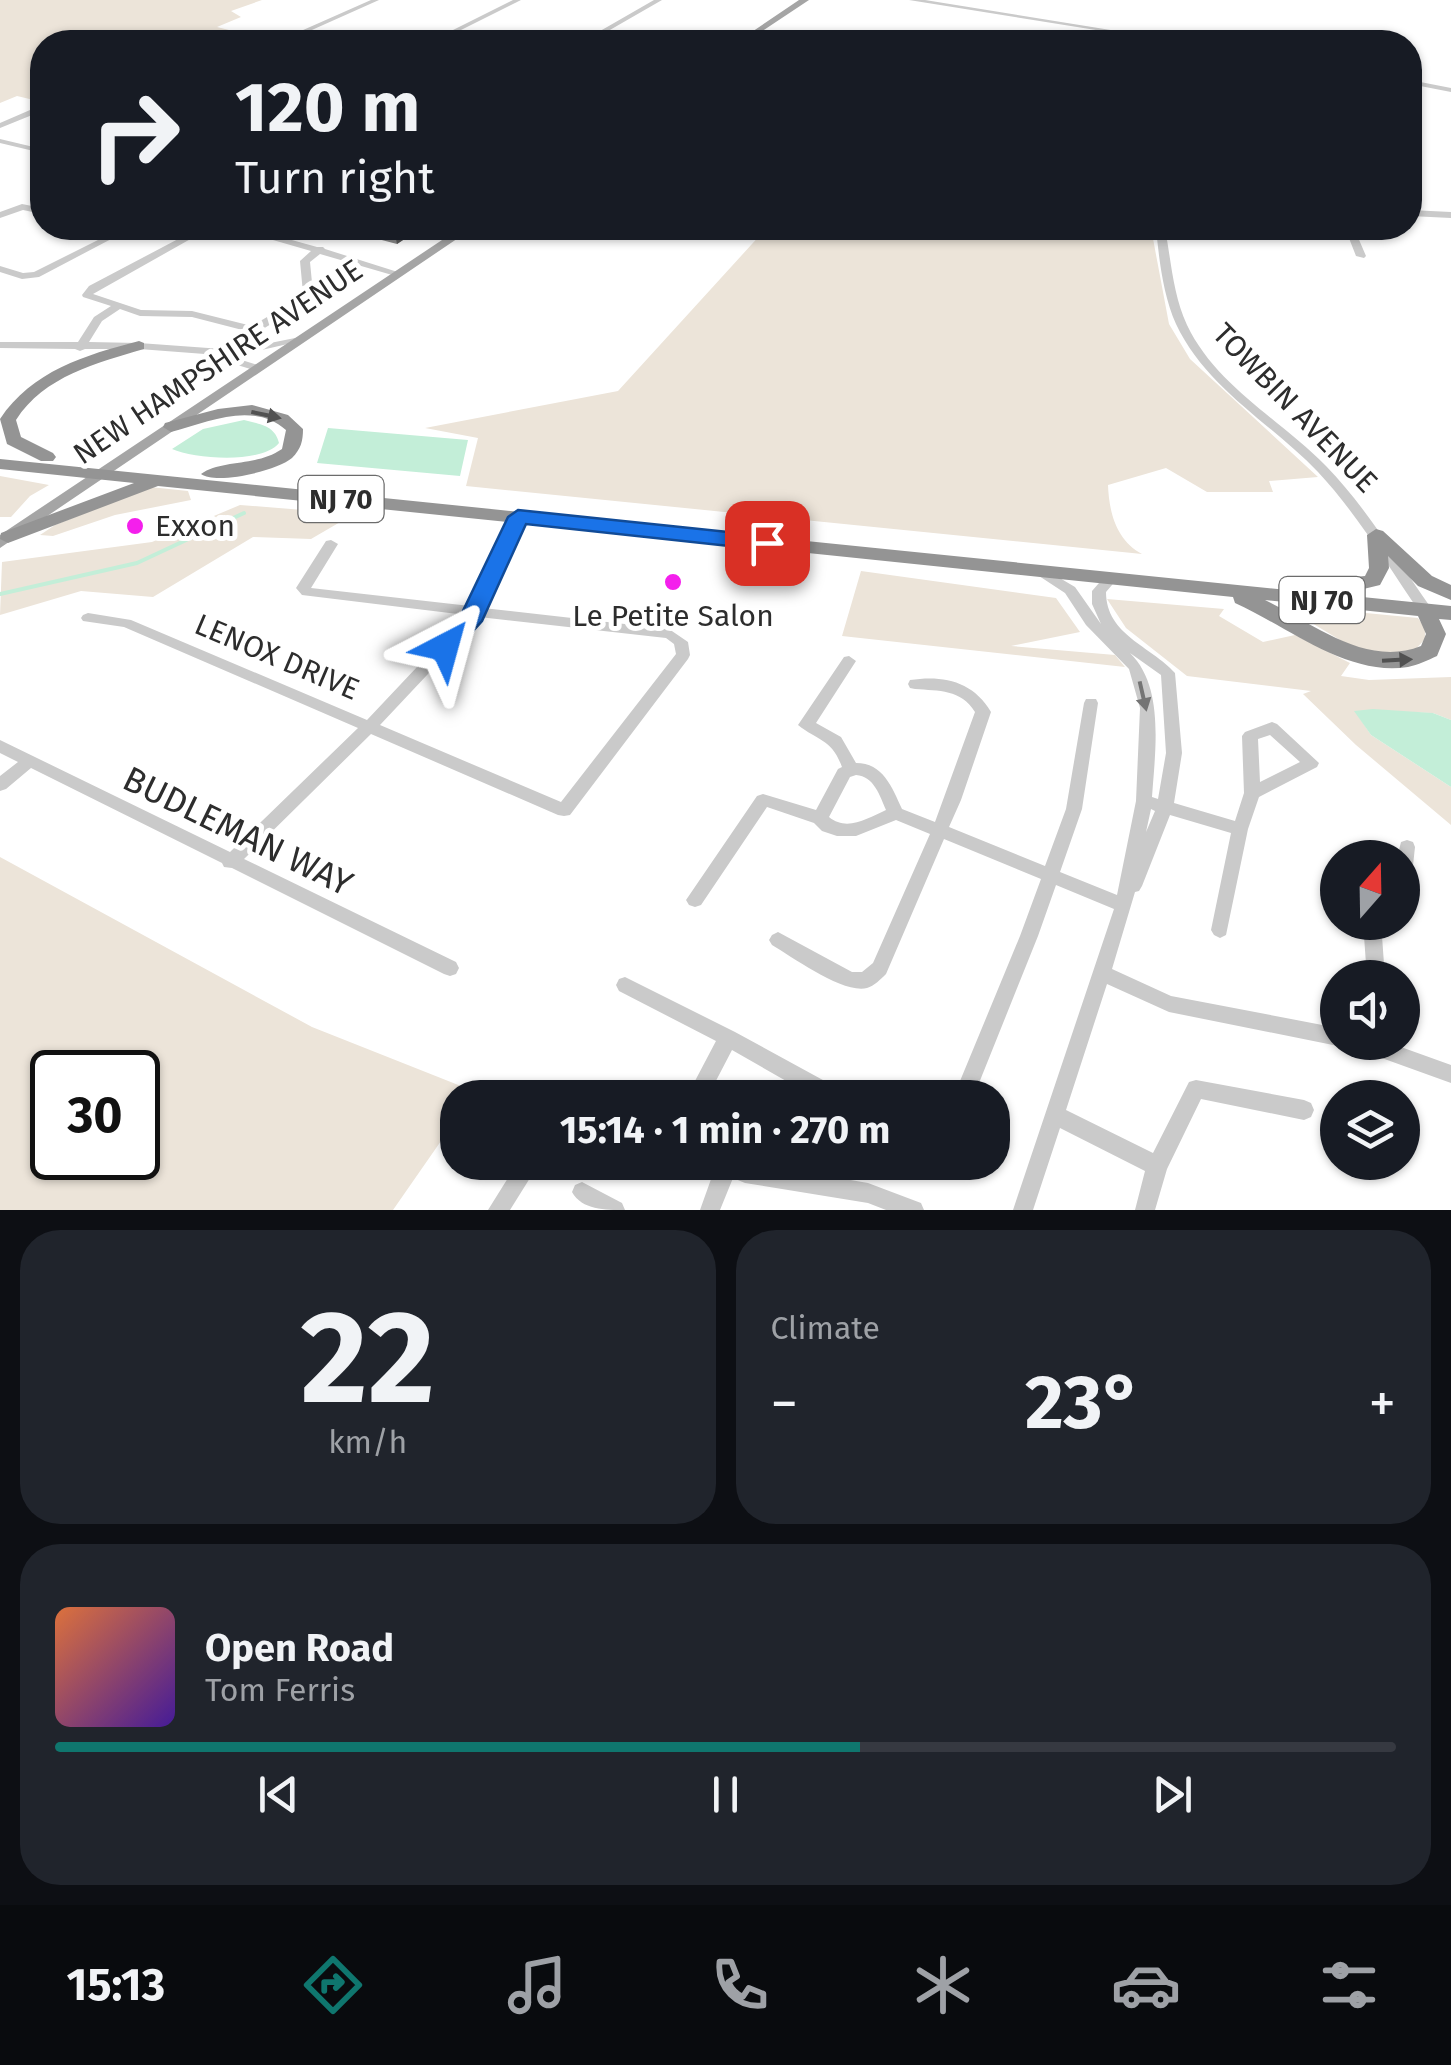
<!DOCTYPE html>
<html lang="en">
<head>
<meta charset="utf-8">
<style>
	:root { --surface:#171b24; --page:#20242c; --text:#f1f3f6; --muted:#9ea1a6; --line:#363941; --accent:#0f766e }
	body { margin:0; font-family:"Fira Sans",sans-serif; background:var(--page); color:var(--text); height:100vh; display:flex; flex-direction:column; font-size:38px; white-space:nowrap }
	* { box-sizing:border-box; margin:0 }
	p { font-size:32px; color:var(--muted) }
	.icon { flex:none; width:55px; height:55px; fill:none; stroke:currentColor; stroke-width:2; stroke-linecap:round; stroke-linejoin:round }
	.map { position:relative; height:1210px; overflow:hidden }
	.side { display:flex; flex-direction:column; gap:20px; padding:20px; background:#0d0f14; flex:1 }
	.side>* { flex:none }
	.guide { position:absolute; left:30px; top:30px; width:1392px; height:210px; border-radius:40px; box-shadow:0 2px 8px #0004; background:#171b24; color:var(--text); overflow:hidden }
	.needle { width:65px; rotate:20deg }
	.buttons { position:absolute; left:1320px; top:840px; display:grid; gap:20px }
	.buttons a { display:grid; place-items:center; width:100px; height:100px; border-radius:50%; background:var(--surface); box-shadow:0 2px 8px #0004; font-size:50px }
	.speed { position:absolute; left:30px; top:1050px; display:flex; gap:20px; font-size:50px; font-weight:700; text-align:center }
	.speed>* { display:grid; place-content:center; width:130px; height:130px; border-radius:50%; background:var(--surface); box-shadow:0 2px 8px #0004; line-height:1 }
	.speed .limit { border:5px solid #111; border-radius:15px; background:#fff; color:#111 }
	.pin { position:absolute; display:grid; place-items:center; width:85px; height:85px; color:#fff; margin:-42px; border-radius:20px; box-shadow:0 5px 15px #0006 }
	.me { position:absolute; width:110px; margin:-55px; rotate:39deg; stroke-linejoin:round; filter:drop-shadow(0 0 8px #0008) }
	.turn { display:flex; align-items:center; gap:35px; height:210px; padding:0 40px; font-size:45px }
	.turn .icon { width:130px; height:130px; stroke-width:2.5 }
	.turn b { display:block; font-size:70px; line-height:85px }
	.big { font-size:75px; font-weight:700; line-height:1.1 }
	.side .card { flex:1; display:flex; flex-direction:column; justify-content:center; gap:15px; min-width:0; padding:0 35px; border-radius:40px; background:var(--page) }
	.side .dial { align-items:center; gap:0 }
	.dial b { font-size:130px; line-height:1 }
	.song { display:flex; align-items:center; gap:30px }
	.cover { width:120px; height:120px; border-radius:15px; background:linear-gradient(135deg,hsl(20 70% 55%),hsl(260 70% 35%)) }
	.played { height:10px; border-radius:5px; background:linear-gradient(90deg,var(--accent) 60%,var(--line) 60%) }
	.keys { display:flex; justify-content:space-around; direction:ltr }
	.heat { display:flex; justify-content:space-between; align-items:center; font-size:55px; direction:ltr }
	.side .tiles { flex:1; display:grid; gap:20px; grid-template-columns:1fr 1fr }
	.card:last-child { grid-column:span 2 }
	.trip { position:absolute; left:440px; top:1080px; width:570px; height:100px; border-radius:40px; background:var(--surface); box-shadow:0 2px 8px #0004; font-weight:700; line-height:100px; text-align:center }
	.tab-bar { display:flex; height:160px; justify-content:space-around; align-items:center; background:#090b0e; color:var(--muted) }
	.tab-bar .icon { width:70px; height:70px }
	.tab-bar .selected { color:var(--accent) }
	.tab-bar b { font-size:45px; color:var(--text) }
	.map>svg:first-child { display:block }
	.green { fill:#ece4d9; fill-rule:evenodd }
	.water { fill:#c3eed8 }
	.lines { fill:none; stroke-linecap:round; stroke-linejoin:round }
	.stream { stroke:#c3eed8; stroke-width:4 }
	.minor { fill:#cacaca; fill-rule:evenodd }
	.major { fill:#a5a5a5; fill-rule:evenodd }
	.highway { fill:#949494; fill-rule:evenodd }
	.wall { fill:#8a8a8a }
	.shaded-wall { fill:#5a5a5a }
	.oneway { fill:#515151 }
	.oneway2 { fill:#747474 }
	.route { fill:#1a73e8; stroke:#114b97; stroke-width:2.5 }
	.poi-dot { fill:#f41fec; stroke:#fff; stroke-width:4 }
	.labels { text-anchor:middle; stroke-width:10; stroke-linejoin:round; paint-order:stroke }
	.shield { fill:#fff; stroke:#6c6c6c; stroke-width:2.5 }
	.shield-label { font-size:28px; font-weight:bold; fill:#2d2d2d }
	.street-label { font-size:30px; fill:#2d2d2d; stroke:#fff }
	.poi-label { font-size:30px; fill:#2d2d2d; stroke:#fff; text-anchor:start }
	.near-street-label { font-size:35px; fill:#2d2d2d; stroke:#fff }
</style>
</head>
<body>
<div class="map">
<svg width="1451" height="1210" viewBox="0 0 1451 1210">
	<rect width="100%" height="100%" fill="#fff"/>
	<path class="green" d="M0,0H262L231,11L241,17L217,27L241,33C195,53 96,42 42,42V102L17,96L0,103Z
		M742,228H1151L1169,324L1190,359L1318,477L1269,481L1273,492H1207L1166,468L1108,485C1109,512 1116,540 1142,554L466,486L478,438L425,428L618,391L762,233Z
		M0,476L49,485L30,496L11,517H0Z
		M150,487L188,491L191,500L115,515L53,536L40,535L55,525Z
		M240,505L354,514L311,539L253,537L153,597L81,591L0,615L2,562L152,542Z
		M861,571L1056,598L1080,632L1011,646L1115,655L1125,667L842,636Z
		M1107,599L1224,609L1219,616L1263,642L1295,635L1350,663L1341,676L1369,680L1451,677V720L1433,713L1355,711L1371,735L1451,787V825L1356,745L1303,694L1311,691L1187,676L1126,628Z
		M1282,605L1418,618L1425,628V639L1414,651L1382,655L1345,643Z
		M0,857L312,1027L476,1092L472,1097L458,1098L457,1118L393,1210H0ZM52,1072H138V1158H52Z"/>
	<path class="water" d="M244,420C259,424 275,425 279,443C262,464 195,459 172,449L203,429Z
		M328,428L468,440L460,476L317,463Z
		M1373,709L1433,713L1451,720V787L1371,735L1354,711Z"/>
	<g class="lines">
		<path class="stream" d="M0,594L137,563L244,513"/>
		<path class="minor" d="M371,0H379L285,42H276Z
			M513,0H521L437,42H429Z
			M654,0H662L589,42H581Z
			M909,0H925L1185,42H1171Z
			M1410,80L1451,88V92L1410,84Z
			M37,107H42V111L0,128V123Z
			M0,139L42,149V153L0,143Z
			M22,204L42,208V214L23,210L0,218V212Z
			M1410,210L1451,212V218L1410,216Z
			M97,228L114,230L115,237L39,277L22,279L0,272V266L23,273L34,272L106,236V233Z
			M199,228H210L93,294L141,310L192,311L252,326L299,298L303,293L300,261L311,251L238,230L237,228H249L317,247H323L325,249L404,274L399,277L320,254L310,262L313,293L307,302L258,332L254,333L192,317L140,316L120,309L102,321L89,342L139,343L236,350L305,336V340L236,356H229L261,366L262,368L257,371L218,359V355L139,349H85L80,351L75,349L0,348V342H78L94,317L111,306L83,297L82,295L89,286Z
			M1156,228H1165C1171,260 1173,295 1187,325C1216,386 1280,419 1326,466C1367,508 1397,560 1431,608L1433,611L1431,614H1421C1388,566 1358,515 1318,472C1271,423 1206,388 1176,324C1163,295 1159,259 1156,228Z
			M1345,228H1354L1366,256L1364,258L1356,256Z
			M519,513L525,517L483,608L669,629L688,642L690,655L688,659L570,815L564,816L558,815L371,734L244,859L456,962L459,968L456,974L450,976L444,974L232,868L224,867L222,863L31,768L6,789L0,791V776L18,762L0,753V740L230,852L358,728L124,627L83,621L81,618L83,615L88,613L131,620L367,720L466,615L302,595L296,588L326,541L331,540L338,544L311,588L470,606L513,517ZM479,617L666,638L674,644L676,654L561,802L380,725L475,624Z
			M1041,567L1075,587L1101,624L1092,604V591L1106,575H1116L1118,578L1106,592C1106,635 1151,646 1175,673L1182,753L1174,803L1235,821L1244,793L1242,736L1245,732L1272,722L1277,724L1319,763L1317,767L1259,797L1248,829L1226,935L1220,938L1214,935L1211,930L1231,833L1170,815L1142,886L1139,891L1135,892L1112,969L1171,996L1338,1028V1042H1345L1338,1046L1169,1012L1107,984L1066,1110L1153,1153L1189,1082L1196,1080L1304,1100L1311,1103L1314,1110L1311,1117L1304,1120L1201,1099L1167,1169L1155,1210H1135L1145,1171L1060,1128L1033,1210H1013L1114,909L1056,885L1038,936L973,1098H953L1020,936L1041,879L944,839L886,974C881,979 874,986 867,988C843,994 794,958 772,945L769,940L772,935L778,932L852,972H862L873,963L930,834L896,820L856,836H837L822,831L814,823L767,807L701,905L695,907L689,905L686,900L757,796L763,794L816,810L838,769L842,767C832,739 818,741 798,725L844,657L849,656L856,661L816,723L841,737L856,763C883,763 892,787 902,809L935,822L975,712C961,689 939,691 915,689L910,688L908,684L910,680C943,675 973,681 991,712L961,800L949,827L1045,866L1066,809L1084,703L1086,699H1096L1098,703L1082,809L1060,872L1117,895L1136,801L1140,708L1129,669L1086,625L1065,593L1036,574L1034,571L1036,568ZM1130,653L1161,675L1166,753L1158,799L1152,797C1155,752 1165,687 1130,653ZM1270,735L1300,762L1260,782L1258,739ZM856,775C874,776 880,796 886,810C868,818 847,832 829,817L850,777ZM1151,809L1155,811L1146,832Z
			M1407,840L1413,842L1415,847L1411,884L1408,889L1402,891V858H1397L1401,842Z
			M1363,922H1381L1385,978H1367Z
			M625,977L735,1032L843,1091L846,1098H816L732,1050L707,1098H686L716,1041L619,991L616,985L619,979Z
			M1352,1042H1387L1451,1065V1083L1354,1048Z
			M518,1162H540L510,1210H488Z
			M713,1162H746L868,1183L921,1203L924,1210H886L868,1203L745,1183L733,1178L720,1210H700L715,1168Z
			M582,1182L622,1203L625,1210C605,1210 582,1210 572,1192L575,1185Z"/>
		<path class="major" d="M799,0H809L746,42H737Z
			M460,228H473L0,548V535Z"/>
		<path class="highway" d="M139,341L144,343V349C97,363 44,376 16,420L21,437L53,453L56,457L53,461H41L7,444L0,419C32,371 85,355 139,341Z
			M252,405L288,415L303,429C303,441 301,449 292,458C277,471 216,485 201,474C222,459 256,467 282,449L286,430C252,401 209,422 171,432L163,427L165,423L218,409Z
			M0,459L1307,592L1304,587L1307,582L1365,576L1369,568L1367,535L1376,529L1383,531L1432,576L1451,585V600L1418,586L1388,556L1389,568L1380,585L1351,592L1323,593L1451,606V620L1439,619L1446,634L1437,656C1428,660 1418,665 1408,667C1347,677 1287,626 1235,603L1233,597L158,486L8,543L0,539L1,533L134,483L0,469ZM1265,600L1418,616L1426,634L1421,646C1366,668 1313,623 1265,600Z"/>
	</g>
	<path class="wall" d="M376,228H414L415,232L397,244L378,239Z"/>
	<path class="shaded-wall" d="M397,228H414L415,232L397,244L394,229Z"/>
	<defs><path id="oneway-solid" d="M-6-.8H1V-3.2L6.5 0L1 3.2V.8H-6Z" transform="scale(2.5)"/></defs>
	<g class="oneway">
		<use href="#oneway-solid" transform="translate(266 415) rotate(12)"/>
		<use href="#oneway-solid" transform="translate(1397 660) rotate(-3)"/>
	</g>
	<use class="oneway2" href="#oneway-solid" transform="translate(1143 696) rotate(77)"/>
	<path class="route" d="M518,510L767,536L778,543L767,550L526,524L482,621L453,653H436L433,647L460,617L508,517Z"/>
	<g class="poi-dot">
		<circle cx="135" cy="526" r="10"/>
		<circle cx="673" cy="582" r="10"/>
	</g>
	<g class="labels">
		<g class="shield">
			<rect x="298.5" y="476" width="85" height="46" rx="8"/>
			<rect x="1279.5" y="577" width="85" height="46" rx="8"/>
		</g>
		<g class="shield-label">
			<text x="341" y="509">NJ 70</text>
			<text x="1322" y="610">NJ 70</text>
		</g>
		<g class="street-label">
			<text transform="translate(218 362) rotate(-34)" y="10">NEW HAMPSHIRE AVENUE</text>
			<text transform="translate(1295 408) rotate(46)" y="10">TOWBIN AVENUE</text>
			<text transform="translate(277 657) rotate(23)" y="10">LENOX DRIVE</text>
		</g>
		<g class="poi-label">
			<text x="155" y="536">Exxon</text>
			<text x="673" y="626" text-anchor="middle">Le Petite Salon</text>
		</g>
		<g class="near-street-label">
			<text transform="translate(238 831) rotate(26)" y="12">BUDLEMAN WAY</text>
		</g>
	</g>
</svg>
<div class="buttons">
<a><svg class="needle" viewBox="-14 -14 28 28"><path d="M0-13l5 13h-10z" fill="#e53935"/><path d="M0 13l5-13h-10z" fill="#9ea1a6"/></svg></a>
<a><svg class="icon" aria-label="sound" viewBox="0 0 24 24"><path d="M4 9h4l5-4v14l-5-4H4zM17 9q2 3 0 6"/></svg></a>
<a><svg class="icon" aria-label="layers" viewBox="0 0 24 24"><path d="M12 4l9 5-9 5-9-5zM3 14l9 5 9-5"/></svg></a>
</div>
<div class="speed"><div class="limit">30</div></div>
<div class="pin" style="left:767px;top:543px;background:#d93025"><svg class="icon" aria-label="arrive" viewBox="0 0 24 24"><path d="M6 21V4h12l-3 4 3 4H6"/></svg></div>
<svg class="me" style="left:445px;top:647px" viewBox="-20 -20 40 40"><path d="M0-17L14 15 0 8-14 15z" fill="#1a73e8" stroke="#fff" stroke-width="4"/></svg>
<div class="trip">15:14 · 1 min · 270 m</div>
<div class="guide">
<div class="turn"><svg class="icon" aria-label="right" viewBox="0 0 24 24"><path d="M7 20v-9h11M14 6l5 5-5 5"/></svg><div><b>120 m</b>Turn right</div></div>
</div>
</div>
<section class="side">
<div class="tiles">
<div class="card dial"><b>22</b><p>km/h</p></div>
<div class="card"><p>Climate</p>
<div class="heat"><a>−</a><b class="big">23°</b><a>+</a></div>
</div>
<div class="card">
<div class="song"><i class="cover"></i><div><b>Open Road</b><p>Tom Ferris</p></div></div>
<div class="played"></div>
<div class="keys"><svg class="icon" aria-label="previous" viewBox="0 0 24 24"><path d="M18 5L8 12l10 7zM5 5v14"/></svg><svg class="icon" aria-label="pause" viewBox="0 0 24 24"><path d="M8 5v14M16 5v14"/></svg><svg class="icon" aria-label="next" viewBox="0 0 24 24"><path d="M6 5l10 7-10 7zM19 5v14"/></svg></div>
</div>
</div>
</section>
<nav class="tab-bar">
<b>15:13</b>
<svg class="icon selected" aria-label="directions" viewBox="0 0 24 24"><path d="M12 3l9 9-9 9-9-9zM9 14v-3h6M13 9l2 2-2 2"/></svg>
<svg class="icon" aria-label="music" viewBox="0 0 24 24"><path d="M9 18V5l10-2v13"/><circle cx="6" cy="18" r="3"/><circle cx="16" cy="16" r="3"/></svg>
<svg class="icon" aria-label="phone" viewBox="0 0 24 24"><path d="M5 4h4l2 5-3 2q2 4 5 5l2-3 5 2v4C11 20 4 13 5 4z"/></svg>
<svg class="icon" aria-label="climate" viewBox="0 0 24 24"><path d="M12 3v18M4 7l16 10M4 17L20 7"/></svg>
<svg class="icon" aria-label="car" viewBox="0 0 24 24"><path d="M5 17H2v-5l4-1 3-4h7l3 4 3 1v5h-3M9 17h6M6 11h13"/><circle cx="7" cy="17" r="2"/><circle cx="17" cy="17" r="2"/></svg>
<svg class="icon" aria-label="filters" viewBox="0 0 24 24"><path d="M4 7h16M4 17h16"/><circle cx="9" cy="7" r="2"/><circle cx="15" cy="17" r="2"/></svg>
</nav>
</body>
</html>
